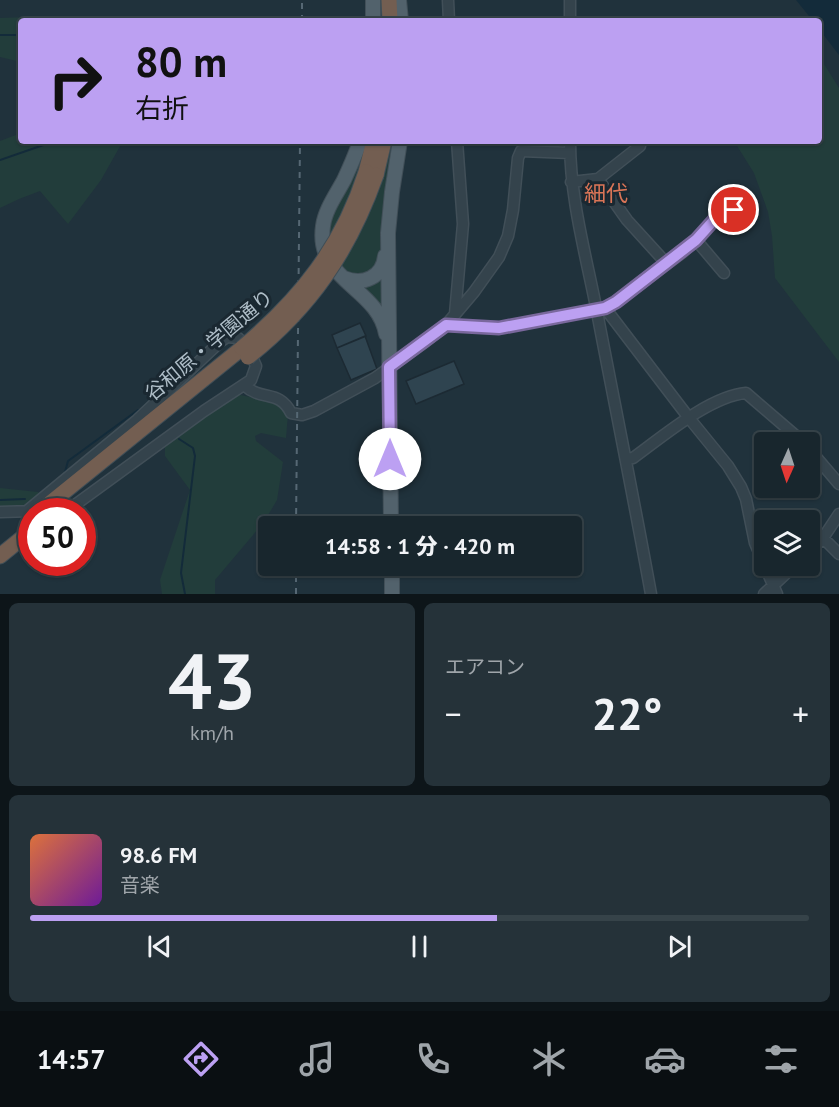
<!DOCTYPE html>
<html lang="ja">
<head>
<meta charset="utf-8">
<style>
	:root { --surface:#18262d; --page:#253239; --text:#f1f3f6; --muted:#9fa5aa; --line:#364349; --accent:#bca0f2 }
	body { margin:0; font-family:"PT Sans","Noto Sans JP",sans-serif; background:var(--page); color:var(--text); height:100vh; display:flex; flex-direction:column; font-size:22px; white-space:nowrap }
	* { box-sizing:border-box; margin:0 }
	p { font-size:20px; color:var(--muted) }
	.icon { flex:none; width:33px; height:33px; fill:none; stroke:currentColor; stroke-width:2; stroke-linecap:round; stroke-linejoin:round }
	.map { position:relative; height:594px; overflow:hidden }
	.panel { display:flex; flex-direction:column; gap:9px; padding:9px; background:#0d1519; flex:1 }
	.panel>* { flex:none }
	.hud { position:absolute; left:18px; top:18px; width:804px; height:126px; border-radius:6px; box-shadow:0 2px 4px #0004,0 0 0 2px var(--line); background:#bca0f2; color:#111; overflow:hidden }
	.needle { width:39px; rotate:183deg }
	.controls { position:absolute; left:754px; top:432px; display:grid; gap:12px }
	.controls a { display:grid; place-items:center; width:66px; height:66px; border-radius:6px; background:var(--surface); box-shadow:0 2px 4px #0004,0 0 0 2px var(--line); font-size:30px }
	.speed { position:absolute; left:18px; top:498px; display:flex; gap:12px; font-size:30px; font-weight:700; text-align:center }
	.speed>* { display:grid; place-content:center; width:78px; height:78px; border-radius:50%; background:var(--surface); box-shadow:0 2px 4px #0004,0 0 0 2px var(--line); line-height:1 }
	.speed .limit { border:9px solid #d22; background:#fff; color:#111 }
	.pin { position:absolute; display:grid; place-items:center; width:51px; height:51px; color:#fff; margin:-26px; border:3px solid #fff; border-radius:50%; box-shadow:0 2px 6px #0007 }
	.me { position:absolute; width:66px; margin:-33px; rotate:0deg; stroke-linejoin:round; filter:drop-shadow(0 0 4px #0008) }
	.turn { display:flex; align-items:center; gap:21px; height:126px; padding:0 18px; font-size:27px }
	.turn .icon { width:78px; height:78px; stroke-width:2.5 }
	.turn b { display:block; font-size:42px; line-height:51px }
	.big { font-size:45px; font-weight:800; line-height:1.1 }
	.panel .card { flex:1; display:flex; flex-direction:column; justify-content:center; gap:9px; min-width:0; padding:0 21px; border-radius:9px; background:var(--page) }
	.panel .dial { align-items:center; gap:0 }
	.dial b { font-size:78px; line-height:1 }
	.song { display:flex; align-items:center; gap:18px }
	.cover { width:72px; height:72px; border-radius:9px; background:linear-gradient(135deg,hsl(20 70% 55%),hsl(280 70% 35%)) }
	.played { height:6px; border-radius:3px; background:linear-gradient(90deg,var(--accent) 60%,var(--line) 60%) }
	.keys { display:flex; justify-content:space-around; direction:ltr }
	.heat { display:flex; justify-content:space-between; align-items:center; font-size:33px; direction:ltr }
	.panel .tiles { flex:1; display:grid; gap:9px; grid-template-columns:1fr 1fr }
	.card:last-child { grid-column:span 2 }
	.trip { position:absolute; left:258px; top:516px; width:324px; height:60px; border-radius:6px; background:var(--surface); box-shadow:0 2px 4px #0004,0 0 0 2px var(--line); font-weight:800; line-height:60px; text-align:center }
	.tab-bar { display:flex; height:96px; justify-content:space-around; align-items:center; background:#0a0f12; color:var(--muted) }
	.tab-bar .icon { width:42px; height:42px }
	.tab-bar .selected { color:var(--accent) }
	.tab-bar b { font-size:27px; color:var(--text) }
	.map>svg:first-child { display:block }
	.green { fill:#223d3b }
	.water { fill:#132b3a }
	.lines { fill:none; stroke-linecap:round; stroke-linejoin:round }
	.stream { stroke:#132b3a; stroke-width:2 }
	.building { fill:#2f4450; stroke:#1c2a33; stroke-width:1.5 }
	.minor-casing { stroke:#414f58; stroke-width:13 }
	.major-casing { stroke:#414f58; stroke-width:16 }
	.highway-casing { stroke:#3f4e57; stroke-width:17 }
	.minor { stroke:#34434c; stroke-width:10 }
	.major { stroke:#52626c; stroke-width:14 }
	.highway { stroke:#735e51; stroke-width:15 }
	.rail { stroke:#566874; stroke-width:2; stroke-dasharray:6 6; stroke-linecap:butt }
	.highway-bridge-casing { stroke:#3f4e57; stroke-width:17; stroke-linecap:butt }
	.highway-bridge { stroke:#735e51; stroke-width:15 }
	.route-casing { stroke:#7a689d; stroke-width:15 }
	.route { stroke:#bca0f2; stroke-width:10 }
	.labels { text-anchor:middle; stroke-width:6; stroke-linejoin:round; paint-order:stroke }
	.street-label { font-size:20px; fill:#afbec8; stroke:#1a2831 }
	.quarter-label { font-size:22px; fill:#db7557; stroke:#1a2831 }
</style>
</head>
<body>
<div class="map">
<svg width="839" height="594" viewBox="0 0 839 594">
	<rect width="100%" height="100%" fill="#20323c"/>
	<path class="green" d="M28,17L38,21H21V62L0,57V18Z
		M819,56L839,88V362L775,278L772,236L768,212L754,173L734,141H819Z
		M21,133V141H123L101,180L68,224L40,191L19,199L0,208V141Z
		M370,141L361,170L327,247V222L353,168Z
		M389,141H397L382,262L359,279L338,268Z
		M385,269L384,313L370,297L363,284Z
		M236,394L279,403L288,414L286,438L261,433L255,436L256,441L283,462L277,500L264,522L215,580V594H162L160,580L190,490L165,456V447L168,440Z
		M0,488L38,492L40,495L24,507L0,506Z"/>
	<path class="water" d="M796,0H839V55L819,29V21H813Z"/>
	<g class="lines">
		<path class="stream" d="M0,35H21
			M0,160L55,141
			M179,439L193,448L195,456L181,573L185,594
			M65,472L68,461L138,410L140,411
			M0,500L25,499"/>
	</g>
	<path class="building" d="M360,323L366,336L337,348L332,335Z
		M365,336L377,369L351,380L337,348Z
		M454,361L464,384L416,404L406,381Z"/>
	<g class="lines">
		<g class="minor-casing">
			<path id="minor" d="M448,0L449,21
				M570,21V0
				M570,141C570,200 586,255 597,312C615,406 634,500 651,594
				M598,179L627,220L667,264
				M571,182L598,179L640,146
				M696,240L724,273
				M605,308L689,418L728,466L741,487L746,499L755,543L777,594
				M455,314L463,224L457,141
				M446,325L499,328L605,308L616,302L683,252L696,240L714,220L734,211
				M244,385C262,402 279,389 291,413L302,415L314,411L375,378L425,342L446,325L474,292L499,257L508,236L513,210L518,158L521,151L570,153
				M810,450L839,484
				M626,459L633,458C662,437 710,396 746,393L803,442
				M0,512L68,510L204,411L251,380L256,366L249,350L238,338L227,337L221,341L137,420L28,510
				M823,538L839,554
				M810,551L823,538L839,514
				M764,594L794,566"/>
		</g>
		<g class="major-casing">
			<path id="major" d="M399,0L401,21
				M373,21V0
				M360,141C356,154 350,167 344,180C336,195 325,210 323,226C315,281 378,287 386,334
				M344,278C363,286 383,277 385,256
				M391,526L388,233L392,192L400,141
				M392,566V594"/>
		</g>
		<g class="highway-casing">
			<path id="highway" d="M389,0L390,21
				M366,172L374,141
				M376,175L384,141
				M39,512L242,348
				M0,556L32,530"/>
		</g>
		<use href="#minor" class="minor"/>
		<use href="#major" class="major"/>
		<use href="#highway" class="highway"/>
		<path class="rail" d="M302,21V0
			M296,526L300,141
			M296,594V566"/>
		<g class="highway-bridge-casing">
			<path id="highway-bridge" d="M242,348C301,298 342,247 366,172
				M248,357C311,307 349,251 376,175"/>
		</g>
		<use href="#highway-bridge" class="highway-bridge"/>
	</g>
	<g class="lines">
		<g class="route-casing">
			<path id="route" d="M390,459L389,367L446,325L499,328L605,308L616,302L696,240L714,220L734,210"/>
		</g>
		<use href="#route" class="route"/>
	</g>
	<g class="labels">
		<g class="street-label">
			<text transform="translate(209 345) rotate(-40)" y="7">谷和原・学園通り</text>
		</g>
		<g class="quarter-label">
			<text x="606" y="201">細代</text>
		</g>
	</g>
</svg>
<div class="controls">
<a><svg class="needle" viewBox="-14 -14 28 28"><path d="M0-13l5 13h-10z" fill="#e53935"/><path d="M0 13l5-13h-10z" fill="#9fa5aa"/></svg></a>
<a><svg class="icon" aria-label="layers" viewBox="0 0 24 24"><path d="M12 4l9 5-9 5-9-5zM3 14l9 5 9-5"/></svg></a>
</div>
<div class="speed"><div class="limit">50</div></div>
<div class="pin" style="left:734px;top:210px;background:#d93025"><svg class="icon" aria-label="arrive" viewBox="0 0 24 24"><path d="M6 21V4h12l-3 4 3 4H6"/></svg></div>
<svg class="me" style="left:390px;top:459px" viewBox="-20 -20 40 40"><circle r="19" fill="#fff"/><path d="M0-13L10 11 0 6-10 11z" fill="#bca0f2"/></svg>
<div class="trip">14:58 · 1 分 · 420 m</div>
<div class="hud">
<div class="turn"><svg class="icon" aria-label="right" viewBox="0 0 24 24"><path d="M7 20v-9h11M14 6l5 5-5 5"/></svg><div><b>80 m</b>右折</div></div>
</div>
</div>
<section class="panel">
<div class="tiles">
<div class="card dial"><b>43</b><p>km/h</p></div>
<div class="card"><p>エアコン</p>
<div class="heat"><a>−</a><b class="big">22°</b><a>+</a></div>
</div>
<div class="card">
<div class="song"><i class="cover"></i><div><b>98.6 FM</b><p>音楽</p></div></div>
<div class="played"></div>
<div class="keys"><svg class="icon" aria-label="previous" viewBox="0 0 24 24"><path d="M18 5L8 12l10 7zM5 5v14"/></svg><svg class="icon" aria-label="pause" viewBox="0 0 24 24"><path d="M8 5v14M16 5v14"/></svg><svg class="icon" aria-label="next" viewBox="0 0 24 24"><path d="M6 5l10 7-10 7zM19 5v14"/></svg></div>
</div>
</div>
</section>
<nav class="tab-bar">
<b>14:57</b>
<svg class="icon selected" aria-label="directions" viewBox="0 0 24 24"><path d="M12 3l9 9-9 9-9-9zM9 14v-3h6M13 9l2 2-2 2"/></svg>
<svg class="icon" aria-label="music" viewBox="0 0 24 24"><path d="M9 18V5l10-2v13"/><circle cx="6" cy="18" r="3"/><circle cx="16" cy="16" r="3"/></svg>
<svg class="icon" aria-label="phone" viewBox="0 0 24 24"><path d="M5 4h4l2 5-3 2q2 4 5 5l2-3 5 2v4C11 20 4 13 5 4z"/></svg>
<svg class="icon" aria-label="climate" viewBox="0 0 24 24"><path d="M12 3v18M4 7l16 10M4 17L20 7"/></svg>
<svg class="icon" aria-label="car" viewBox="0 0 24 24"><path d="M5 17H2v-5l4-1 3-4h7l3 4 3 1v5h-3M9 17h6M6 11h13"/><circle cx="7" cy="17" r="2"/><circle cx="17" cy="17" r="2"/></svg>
<svg class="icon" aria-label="filters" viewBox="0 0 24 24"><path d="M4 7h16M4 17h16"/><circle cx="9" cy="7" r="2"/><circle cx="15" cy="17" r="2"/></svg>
</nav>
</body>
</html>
